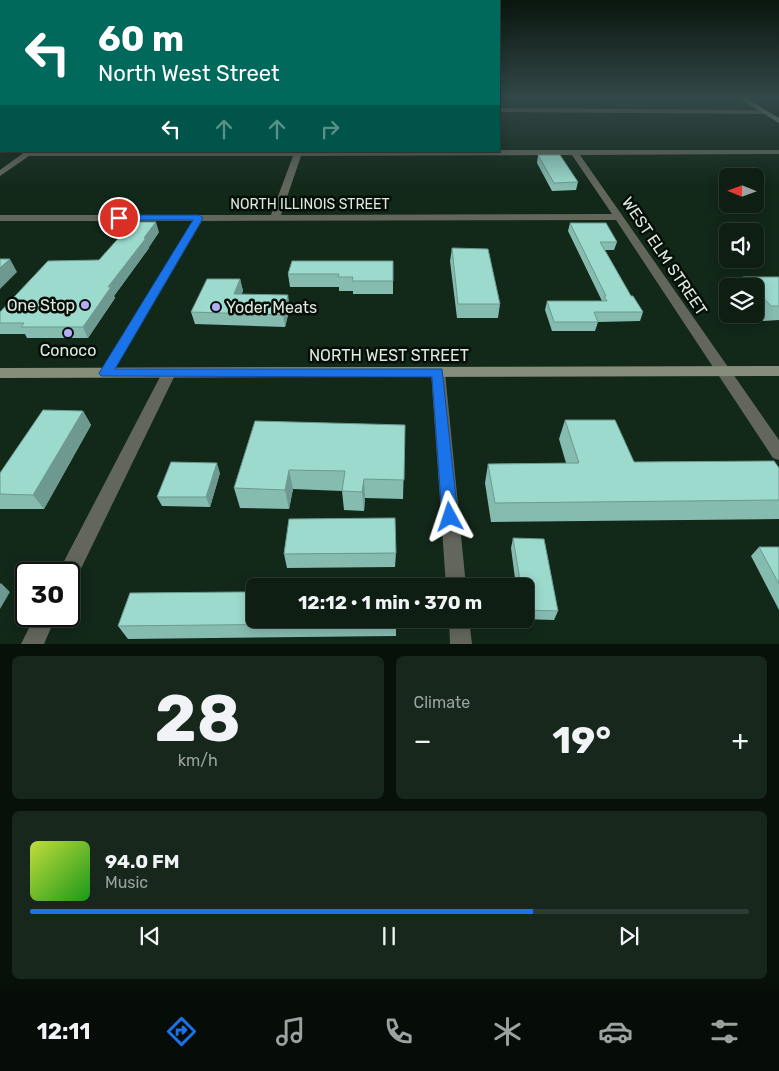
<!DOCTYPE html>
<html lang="en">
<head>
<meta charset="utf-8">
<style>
	:root { --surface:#0e1e13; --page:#17271c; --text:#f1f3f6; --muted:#9ba2a0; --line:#2e3c33; --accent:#1a73e8 }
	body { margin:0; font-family:Rubik,sans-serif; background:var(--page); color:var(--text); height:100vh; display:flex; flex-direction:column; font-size:19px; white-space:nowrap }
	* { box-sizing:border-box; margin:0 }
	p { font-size:16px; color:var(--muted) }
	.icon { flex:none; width:28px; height:28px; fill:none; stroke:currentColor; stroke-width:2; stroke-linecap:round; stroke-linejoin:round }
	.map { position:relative; height:644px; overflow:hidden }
	.details { display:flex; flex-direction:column; gap:12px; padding:12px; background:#08100a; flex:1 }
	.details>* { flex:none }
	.hud { position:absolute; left:0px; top:0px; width:500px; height:152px; box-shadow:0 2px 12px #0003,0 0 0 1px var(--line); background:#00695c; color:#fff; overflow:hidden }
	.needle { width:32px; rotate:271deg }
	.tools { position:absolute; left:719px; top:168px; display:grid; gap:10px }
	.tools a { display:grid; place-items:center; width:45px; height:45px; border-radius:8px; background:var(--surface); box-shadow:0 2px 12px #0003,0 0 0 1px var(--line); font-size:25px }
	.speed { position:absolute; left:15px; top:562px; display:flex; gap:10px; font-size:25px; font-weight:700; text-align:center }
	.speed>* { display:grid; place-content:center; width:65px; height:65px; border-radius:50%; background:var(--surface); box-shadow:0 2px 12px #0003,0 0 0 1px var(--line); line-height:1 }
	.speed .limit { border:2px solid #111; border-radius:8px; background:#fff; color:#111 }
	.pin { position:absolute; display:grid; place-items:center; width:42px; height:42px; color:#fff; margin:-21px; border:2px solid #fff; border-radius:50%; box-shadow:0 1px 5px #0007 }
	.me { position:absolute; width:55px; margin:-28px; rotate:355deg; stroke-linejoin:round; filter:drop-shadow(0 0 4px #0008) }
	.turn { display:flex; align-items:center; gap:18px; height:105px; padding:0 15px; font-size:22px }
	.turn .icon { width:65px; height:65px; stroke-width:2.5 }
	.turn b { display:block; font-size:35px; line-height:42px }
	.lanes { display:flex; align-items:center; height:48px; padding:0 15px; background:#0003; justify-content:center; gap:25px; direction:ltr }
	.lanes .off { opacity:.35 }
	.big { font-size:38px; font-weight:700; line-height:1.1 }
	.details .card { flex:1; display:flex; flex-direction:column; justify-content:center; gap:8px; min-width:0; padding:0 18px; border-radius:8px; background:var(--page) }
	.details .dial { align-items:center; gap:0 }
	.dial b { font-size:65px; line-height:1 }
	.song { display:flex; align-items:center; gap:15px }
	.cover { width:60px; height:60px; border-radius:8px; background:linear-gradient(135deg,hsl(70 70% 55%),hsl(120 70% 35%)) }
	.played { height:5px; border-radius:2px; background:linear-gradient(90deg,var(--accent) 70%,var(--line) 70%) }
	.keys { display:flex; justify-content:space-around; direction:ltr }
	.heat { display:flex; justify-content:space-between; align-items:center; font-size:28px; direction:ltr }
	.details .tiles { flex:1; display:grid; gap:12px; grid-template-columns:1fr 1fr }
	.card:last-child { grid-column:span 2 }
	.trip { position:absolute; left:246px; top:578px; width:288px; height:50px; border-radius:8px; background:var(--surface); box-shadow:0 2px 12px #0003,0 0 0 1px var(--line); font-weight:700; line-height:50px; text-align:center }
	.tabs { display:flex; height:80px; justify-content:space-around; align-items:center; background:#060c08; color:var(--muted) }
	.tabs .icon { width:35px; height:35px }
	.tabs .active { color:var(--accent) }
	.tabs b { font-size:22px; color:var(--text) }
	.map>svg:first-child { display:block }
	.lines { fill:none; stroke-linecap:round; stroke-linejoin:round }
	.street { fill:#62665b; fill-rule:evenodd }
	.secondary { fill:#868d7b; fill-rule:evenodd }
	.wall { fill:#86bbb0 }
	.shaded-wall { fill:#6d9990 }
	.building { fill:#9cdacd; stroke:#6d9990 }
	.route { fill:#1a73e8; stroke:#114b97 }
	.poi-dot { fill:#b5acf8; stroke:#060e08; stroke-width:2 }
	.labels { text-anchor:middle; stroke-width:5; stroke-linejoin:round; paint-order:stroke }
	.far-street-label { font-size:14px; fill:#ddeae0; stroke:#060e08 }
	.street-label { font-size:16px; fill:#ddeae0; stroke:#060e08 }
	.poi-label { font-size:16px; fill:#ddeae0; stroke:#060e08; text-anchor:end }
</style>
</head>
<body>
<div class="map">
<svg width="779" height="644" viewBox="0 0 779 644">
	<rect width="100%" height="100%" fill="#122819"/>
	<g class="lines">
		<path class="street" d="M0,98H1V102H0Z
			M499,108L765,110L768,112L765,114L499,112Z
			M499,150H779V154L580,155L779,440V460L773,458L616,220L202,221L111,376H101L99,373L193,221H0V215H271L293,156H29L0,176V170L26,151ZM572,155L612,214L281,215L301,156Z
			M438,367L443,369L445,372L466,586H446L431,372L433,369Z
			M169,368L174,370L176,373L75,581L69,584V574H58L61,567L162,373L164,370Z
			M35,616H56L44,644H21Z
			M449,619H469L472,644H450Z"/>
		<path class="secondary" d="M737,97H744L779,118V123Z
			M779,366V376L0,378V368Z"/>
	</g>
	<path class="wall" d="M538,155L578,182L576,190L552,191L537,163Z
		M570,223L617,242L614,250H605L631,296L643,312L640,321L598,322L595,331H552L545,310L547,301H602L568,231Z
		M159,232L149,247V248L114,296L115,298L88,338H27L25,334H0V312L99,260Z
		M452,248L500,304L498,318H457L450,261Z
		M393,261V294H353V291H339V287H290L288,274Z
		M743,277H779V320L763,321L755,312V286H738Z
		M240,279L243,291L241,294L290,307L285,327L195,324L191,312Z
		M83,411L91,425L44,509H0V473Z
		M565,420L634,462L779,468V519L491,522L485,483L488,464L566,463L559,439Z
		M405,425L403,499L365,498L364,511L344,510L342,491L293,489L289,509L240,508L234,488Z
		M220,473L210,507L162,506L157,497Z
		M513,538L558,611L554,620L521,619H525V586H516L511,548Z
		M759,547H779V610L751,556Z
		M396,553L395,567L287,568L284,554Z
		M396,619V636L128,639L118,626Z"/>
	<path class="shaded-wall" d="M156,222L159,232L149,247V248L114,296L115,298L88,338L83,327L108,287Z
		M10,259L17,272L0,289V268Z
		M240,279L243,291L237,306L234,294Z
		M288,295L290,307L285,327L283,315Z
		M83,411L91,425L44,509L33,495Z
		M217,463L220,473L210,507L206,497Z
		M289,470L293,489L289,509L285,490Z
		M364,479L365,498L364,511L362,492Z
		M1,583L10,592L0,609V584Z"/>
	<path class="building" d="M538,155H560L578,182L554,183Z
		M133,222H156L144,238H146L108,287H111L83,327H21L24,323H0V312L48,261L99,260Z
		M570,223H606L617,242H600L631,296H633L643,312H594L598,322H554L547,301H607L604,296H606Z
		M452,248L488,249L500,304H458Z
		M0,259H10L0,268Z
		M292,261H393V281H352L353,277H338L339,274H288Z
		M743,277H779V306H771L755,289V286H752Z
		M207,279H240L234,294L288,295L283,315L191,312Z
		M43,410L83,411L33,495L0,494V473Z
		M565,420H615L634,462L774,461L779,468V500L495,503L488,464L579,463Z
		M255,421L405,425L404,480L364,479L362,492L342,491L345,471L289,470L285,490L234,488Z
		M171,462L217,463L206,497H157Z
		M395,518L396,553L284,554L289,519Z
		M513,538L544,539L558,611L525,610V586H521Z
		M759,547H779V584Z
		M238,592H255V619H396V623L118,626L130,593Z"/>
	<linearGradient id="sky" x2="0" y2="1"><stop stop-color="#0a160e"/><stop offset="0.52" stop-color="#334849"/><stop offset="1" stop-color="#334849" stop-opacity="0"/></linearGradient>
	<rect width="779" height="187" fill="url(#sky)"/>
	<path class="route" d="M199,215L203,218L115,369H442L458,517L456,522L450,524L444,522L442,517L432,377L101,376L99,373L101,370L193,220H119L115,218L119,215Z"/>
	<g class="poi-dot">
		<circle cx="85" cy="305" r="5"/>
		<circle cx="216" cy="307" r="5"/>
		<circle cx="68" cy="333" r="5"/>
	</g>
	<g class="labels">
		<g class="far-street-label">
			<text x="310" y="209">NORTH ILLINOIS STREET</text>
		</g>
		<g class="street-label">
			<text transform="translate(665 256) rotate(56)" y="6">WEST ELM STREET</text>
			<text x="389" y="361">NORTH WEST STREET</text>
		</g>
		<g class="poi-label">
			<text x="75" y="311">One Stop</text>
			<text x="226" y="313" text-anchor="start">Yoder Meats</text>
			<text x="68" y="356" text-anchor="middle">Conoco</text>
		</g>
	</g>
</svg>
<div class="tools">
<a><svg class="needle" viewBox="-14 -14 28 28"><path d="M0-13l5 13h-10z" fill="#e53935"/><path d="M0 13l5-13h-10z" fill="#9ba2a0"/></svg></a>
<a><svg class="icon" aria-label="sound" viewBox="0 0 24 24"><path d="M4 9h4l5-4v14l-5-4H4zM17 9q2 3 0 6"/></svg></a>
<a><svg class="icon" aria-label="layers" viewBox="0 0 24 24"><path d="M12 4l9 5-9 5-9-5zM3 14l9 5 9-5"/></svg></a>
</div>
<div class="speed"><div class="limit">30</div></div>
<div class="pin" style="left:119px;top:218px;background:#d93025"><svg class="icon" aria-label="arrive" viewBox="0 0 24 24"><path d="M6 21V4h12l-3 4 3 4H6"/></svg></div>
<svg class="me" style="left:450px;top:517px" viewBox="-20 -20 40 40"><path d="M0-17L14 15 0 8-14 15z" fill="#1a73e8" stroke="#fff" stroke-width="4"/></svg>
<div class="trip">12:12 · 1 min · 370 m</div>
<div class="hud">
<div class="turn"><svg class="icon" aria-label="left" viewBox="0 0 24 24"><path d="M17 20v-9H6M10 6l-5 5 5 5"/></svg><div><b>60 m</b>North West Street</div></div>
<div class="lanes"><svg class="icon" aria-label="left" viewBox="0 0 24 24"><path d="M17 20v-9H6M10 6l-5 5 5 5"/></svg><svg class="icon off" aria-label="ahead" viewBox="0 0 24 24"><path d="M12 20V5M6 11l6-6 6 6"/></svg><svg class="icon off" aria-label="ahead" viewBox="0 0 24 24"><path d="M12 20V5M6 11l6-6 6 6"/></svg><svg class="icon off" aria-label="right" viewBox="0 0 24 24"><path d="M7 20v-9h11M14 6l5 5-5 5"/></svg></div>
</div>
</div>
<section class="details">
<div class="tiles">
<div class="card dial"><b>28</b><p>km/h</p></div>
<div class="card"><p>Climate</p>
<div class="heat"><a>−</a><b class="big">19°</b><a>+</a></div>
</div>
<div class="card">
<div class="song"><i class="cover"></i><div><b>94.0 FM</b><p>Music</p></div></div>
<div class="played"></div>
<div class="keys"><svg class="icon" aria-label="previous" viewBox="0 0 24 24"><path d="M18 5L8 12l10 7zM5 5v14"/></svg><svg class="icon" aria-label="pause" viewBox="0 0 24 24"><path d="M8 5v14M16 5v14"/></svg><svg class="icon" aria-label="next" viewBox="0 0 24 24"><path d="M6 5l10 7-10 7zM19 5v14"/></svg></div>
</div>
</div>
</section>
<nav class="tabs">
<b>12:11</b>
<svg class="icon active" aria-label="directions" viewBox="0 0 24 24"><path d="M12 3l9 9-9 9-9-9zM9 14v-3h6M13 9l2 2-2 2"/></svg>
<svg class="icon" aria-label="music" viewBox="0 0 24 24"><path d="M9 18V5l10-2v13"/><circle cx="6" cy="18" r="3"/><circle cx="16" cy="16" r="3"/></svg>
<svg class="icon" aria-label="phone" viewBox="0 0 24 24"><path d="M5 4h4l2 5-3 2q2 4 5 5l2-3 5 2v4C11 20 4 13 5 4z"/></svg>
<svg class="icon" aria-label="climate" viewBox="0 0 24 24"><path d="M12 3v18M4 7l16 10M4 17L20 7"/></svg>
<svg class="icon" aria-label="car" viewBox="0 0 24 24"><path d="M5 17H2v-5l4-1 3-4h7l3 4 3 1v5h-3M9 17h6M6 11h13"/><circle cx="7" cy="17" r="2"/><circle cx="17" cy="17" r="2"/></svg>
<svg class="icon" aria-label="filters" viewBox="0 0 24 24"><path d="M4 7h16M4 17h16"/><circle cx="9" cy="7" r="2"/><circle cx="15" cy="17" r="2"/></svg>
</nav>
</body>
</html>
